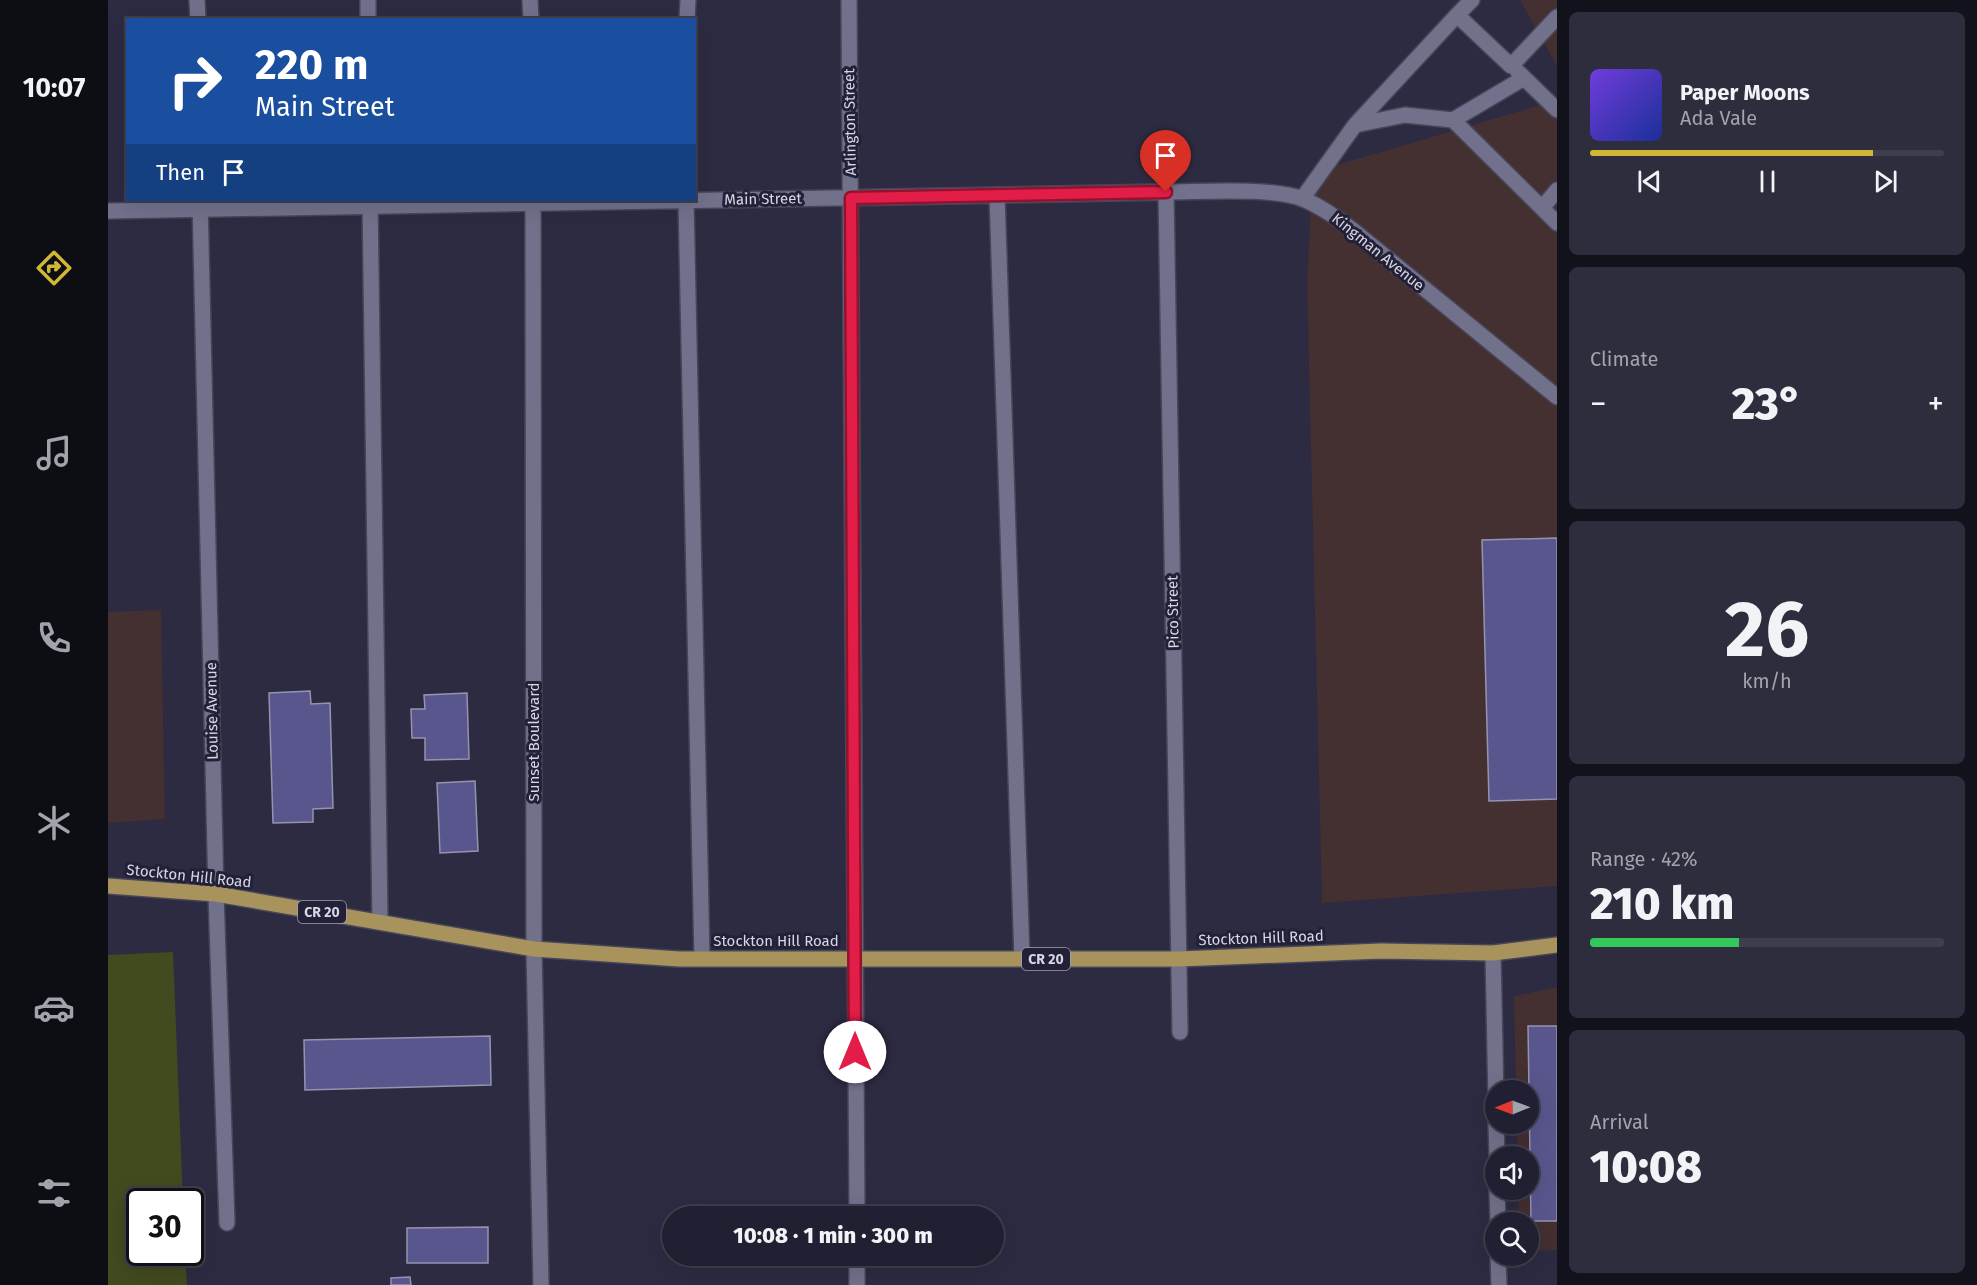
<!DOCTYPE html>
<html lang="en">
<head>
<meta charset="utf-8">
<style>
	:root { --surface:#212032; --page:#2d2d3e; --text:#f1f3f6; --muted:#a2a3ac; --line:#3e3e4d; --accent:#d0b736 }
	body { margin:0; font-family:"Fira Sans",sans-serif; background:var(--page); color:var(--text); height:100vh; display:flex; flex-direction:column; font-size:22px; white-space:nowrap }
	* { box-sizing:border-box; margin:0 }
	p { font-size:20px; color:var(--muted) }
	.icon { flex:none; width:33px; height:33px; fill:none; stroke:currentColor; stroke-width:2; stroke-linecap:round; stroke-linejoin:round }
	.map { position:relative; flex:1; overflow:hidden }
	.side { display:flex; flex-direction:column; gap:12px; padding:12px; background:#12121c; width:420px }
	.side>* { flex:none }
	.banner { position:absolute; left:18px; top:18px; width:570px; height:183px; border-radius:0px; box-shadow:0 6px 24px #0002,0 0 0 2px var(--line); background:#1a4fa0; color:#fff; overflow:hidden }
	.needle { width:39px; rotate:269deg }
	.fabs { position:absolute; left:1377px; top:1080px; display:grid; gap:12px }
	.fabs a { display:grid; place-items:center; width:54px; height:54px; border-radius:50%; background:var(--surface); box-shadow:0 6px 24px #0002,0 0 0 2px var(--line); font-size:30px }
	.speed { position:absolute; left:18px; top:1188px; display:flex; gap:12px; font-size:30px; font-weight:700; text-align:center }
	.speed>* { display:grid; place-content:center; width:78px; height:78px; border-radius:50%; background:var(--surface); box-shadow:0 6px 24px #0002,0 0 0 2px var(--line); line-height:1 }
	.speed .limit { border:3px solid #111; border-radius:9px; background:#fff; color:#111 }
	.pin { position:absolute; display:grid; place-items:center; width:51px; height:51px; color:#fff; margin:-62px -26px; border-radius:50% 50% 50% 0; rotate:-45deg; box-shadow:0 0 6px #0007 }
	.pin .icon { rotate:45deg }
	.me { position:absolute; width:66px; margin:-33px; rotate:0deg; stroke-linejoin:round; filter:drop-shadow(0 0 4px #0008) }
	.turn { display:flex; align-items:center; gap:21px; height:126px; padding:0 30px; font-size:27px }
	.turn .icon { width:78px; height:78px; stroke-width:2.5 }
	.turn b { display:block; font-size:42px; line-height:51px }
	.then { display:flex; align-items:center; height:57px; padding:0 30px; background:#0003; gap:12px; font-size:22px }
	.big { font-size:45px; font-weight:800; line-height:1.1 }
	.side .widget { flex:1; display:flex; flex-direction:column; justify-content:center; gap:9px; min-width:0; padding:0 21px; border-radius:9px; background:var(--page) }
	.side .dial { align-items:center; gap:0 }
	.dial b { font-size:78px; line-height:1 }
	.song { display:flex; align-items:center; gap:18px }
	.cover { width:72px; height:72px; border-radius:9px; background:linear-gradient(135deg,hsl(260 70% 55%),hsl(230 70% 35%)) }
	.played { height:6px; border-radius:3px; background:linear-gradient(90deg,var(--accent) 80%,var(--line) 80%) }
	.keys { display:flex; justify-content:space-around; direction:ltr }
	.heat { display:flex; justify-content:space-between; align-items:center; font-size:33px; direction:ltr }
	.charge { height:9px; border-radius:4px; background:linear-gradient(90deg,#34c759 42%,var(--line) 0) }
	.trip { position:absolute; left:554px; top:1206px; width:342px; height:60px; border-radius:30px; background:var(--surface); box-shadow:0 6px 24px #0002,0 0 0 2px var(--line); font-weight:800; line-height:60px; text-align:center }
	main { display:flex; flex:1; min-height:0 }
	.dock { display:flex; flex-direction:column; width:108px; justify-content:space-around; align-items:center; background:#0d0d14; color:var(--muted) }
	.dock .icon { width:42px; height:42px }
	.dock .on { color:var(--accent) }
	.dock b { font-size:27px; color:var(--text) }
	.map>svg:first-child { display:block }
	.commercial { fill:#442f31 }
	.green { fill:#424a1f }
	.building { fill:#59568d; stroke:#9494b0; stroke-width:1.5 }
	.lines { fill:none; stroke-linecap:round; stroke-linejoin:round }
	.minor-casing { stroke:#474659; stroke-width:18 }
	.major-casing { stroke:#474659; stroke-width:18 }
	.minor { stroke:#71718c; stroke-width:15 }
	.major { stroke:#a8935c; stroke-width:15 }
	.route-casing { stroke:#92132f; stroke-width:15 }
	.route { stroke:#e11d48; stroke-width:10 }
	.labels { text-anchor:middle; stroke-width:6; stroke-linejoin:round; paint-order:stroke }
	.shield { fill:#222137; stroke:#a1a0b2; stroke-width:1.5 }
	.shield-label { font-size:14px; font-weight:bold; fill:#d7d7e6 }
	.street-label { font-size:15px; fill:#d7d7e6; stroke:#222137 }
</style>
</head>
<body>
<main>
<nav class="dock">
<b>10:07</b>
<svg class="icon on" aria-label="directions" viewBox="0 0 24 24"><path d="M12 3l9 9-9 9-9-9zM9 14v-3h6M13 9l2 2-2 2"/></svg>
<svg class="icon" aria-label="music" viewBox="0 0 24 24"><path d="M9 18V5l10-2v13"/><circle cx="6" cy="18" r="3"/><circle cx="16" cy="16" r="3"/></svg>
<svg class="icon" aria-label="phone" viewBox="0 0 24 24"><path d="M5 4h4l2 5-3 2q2 4 5 5l2-3 5 2v4C11 20 4 13 5 4z"/></svg>
<svg class="icon" aria-label="climate" viewBox="0 0 24 24"><path d="M12 3v18M4 7l16 10M4 17L20 7"/></svg>
<svg class="icon" aria-label="car" viewBox="0 0 24 24"><path d="M5 17H2v-5l4-1 3-4h7l3 4 3 1v5h-3M9 17h6M6 11h13"/><circle cx="7" cy="17" r="2"/><circle cx="17" cy="17" r="2"/></svg>
<svg class="icon" aria-label="filters" viewBox="0 0 24 24"><path d="M4 7h16M4 17h16"/><circle cx="9" cy="7" r="2"/><circle cx="15" cy="17" r="2"/></svg>
</nav>
<div class="map">
<svg width="1449" height="1285" viewBox="0 0 1449 1285">
	<rect width="100%" height="100%" fill="#2c2b42"/>
	<path class="commercial" d="M1412,0H1449V66Z
		M1449,100V886L1214,903L1199,281L1205,172Z
		M53,610L57,819L0,823V612Z
		M1449,987V1250L1421,1251L1420,1222H1411L1410,1190H1420V1156H1409V1124H1420V1090H1408L1406,996Z"/>
	<path class="green" d="M65,952L75,1201L32,1202V1252L77,1253L79,1285H0V955Z"/>
	<path class="building" d="M1449,538V799L1381,801L1374,540Z
		M202,691L203,704L222,703L225,808L205,809V822L165,823L161,693Z
		M359,693L361,759L317,760V738H304L303,709H317L316,695Z
		M367,781L370,851L332,853L329,783Z
		M1420,1026H1449V1221H1423Z
		M382,1036L383,1085L197,1090L196,1040Z
		M380,1227V1263H299V1228Z
		M302,1277L303,1285H283V1278Z"/>
	<g class="lines">
		<g class="minor-casing">
			<path id="minor" d="M89,0L90,20
				M260,0V20
				M422,0L423,20
				M741,0L749,1216
				M1364,0L1349,15L1403,66L1449,17
				M579,20L580,0
				M1410,72L1449,110
				M1345,120L1449,223
				M1247,125L1349,15
				M1058,192L1072,1032
				M889,195L914,959
				M1194,199L1247,125L1297,115L1345,120L1416,78
				M92,200L108,894L119,1223
				M262,200L272,922
				M425,200L426,949L433,1285
				M578,200L594,959
				M1434,208L1449,190
				M0,211L1058,192C1094,192 1164,187 1195,199C1214,207 1230,219 1246,231L1449,397
				M1385,953L1388,1101
				M1388,1124L1389,1156
				M1389,1190L1390,1222
				M749,1256V1285
				M1390,1256L1391,1285"/>
		</g>
		<g class="major-casing">
			<path id="major" d="M0,886L108,894L426,949L571,959H1071L1273,951L1385,953L1449,945"/>
		</g>
		<use href="#minor" class="minor"/>
		<use href="#major" class="major"/>
	</g>
	<g class="lines">
		<g class="route-casing">
			<path id="route" d="M747,1052L743,198L1058,192"/>
		</g>
		<use href="#route" class="route"/>
	</g>
	<g class="labels">
		<g class="shield">
			<rect x="190" y="901" width="48" height="22" rx="4.5"/>
			<rect x="914" y="948" width="48" height="22" rx="4.5"/>
		</g>
		<g class="shield-label">
			<text x="214" y="917">CR 20</text>
			<text x="938" y="964">CR 20</text>
		</g>
		<g class="street-label">
			<text transform="translate(742 122) rotate(-91)" y="5">Arlington Street</text>
			<text transform="translate(655 199) rotate(-1)" y="5">Main Street</text>
			<text transform="translate(1270 252) rotate(39)" y="5">Kingman Avenue</text>
			<text transform="translate(1065 612) rotate(-91)" y="5">Pico Street</text>
			<text transform="translate(104 711) rotate(-91)" y="5">Louise Avenue</text>
			<text transform="translate(426 742) rotate(-90)" y="5">Sunset Boulevard</text>
			<text transform="translate(81 876) rotate(6)" y="5">Stockton Hill Road</text>
			<text transform="translate(1153 938) rotate(-2)" y="5">Stockton Hill Road</text>
			<text x="668" y="946">Stockton Hill Road</text>
		</g>
	</g>
</svg>
<div class="fabs">
<a><svg class="needle" viewBox="-14 -14 28 28"><path d="M0-13l5 13h-10z" fill="#e53935"/><path d="M0 13l5-13h-10z" fill="#a2a3ac"/></svg></a>
<a><svg class="icon" aria-label="sound" viewBox="0 0 24 24"><path d="M4 9h4l5-4v14l-5-4H4zM17 9q2 3 0 6"/></svg></a>
<a><svg class="icon" aria-label="search" viewBox="0 0 24 24"><circle cx="10" cy="10" r="6"/><path d="M15 15l6 6"/></svg></a>
</div>
<div class="speed"><div class="limit">30</div></div>
<div class="pin" style="left:1058px;top:192px;background:#d93025"><svg class="icon" aria-label="arrive" viewBox="0 0 24 24"><path d="M6 21V4h12l-3 4 3 4H6"/></svg></div>
<svg class="me" style="left:747px;top:1052px" viewBox="-20 -20 40 40"><circle r="19" fill="#fff"/><path d="M0-13L10 11 0 6-10 11z" fill="#e11d48"/></svg>
<div class="trip">10:08 · 1 min · 300 m</div>
<div class="banner">
<div class="turn"><svg class="icon" aria-label="right" viewBox="0 0 24 24"><path d="M7 20v-9h11M14 6l5 5-5 5"/></svg><div><b>220 m</b>Main Street</div></div>
<div class="then">Then<svg class="icon" aria-label="arrive" viewBox="0 0 24 24"><path d="M6 21V4h12l-3 4 3 4H6"/></svg></div>
</div>
</div>
<section class="side">
<div class="widget">
<div class="song"><i class="cover"></i><div><b>Paper Moons</b><p>Ada Vale</p></div></div>
<div class="played"></div>
<div class="keys"><svg class="icon" aria-label="previous" viewBox="0 0 24 24"><path d="M18 5L8 12l10 7zM5 5v14"/></svg><svg class="icon" aria-label="pause" viewBox="0 0 24 24"><path d="M8 5v14M16 5v14"/></svg><svg class="icon" aria-label="next" viewBox="0 0 24 24"><path d="M6 5l10 7-10 7zM19 5v14"/></svg></div>
</div>
<div class="widget"><p>Climate</p>
<div class="heat"><a>−</a><b class="big">23°</b><a>+</a></div>
</div>
<div class="widget dial"><b>26</b><p>km/h</p></div>
<div class="widget"><p>Range · 42%</p><b class="big">210 km</b><div class="charge"></div></div>
<div class="widget"><p>Arrival</p><b class="big">10:08</b></div>
</section>
</main>
</body>
</html>
